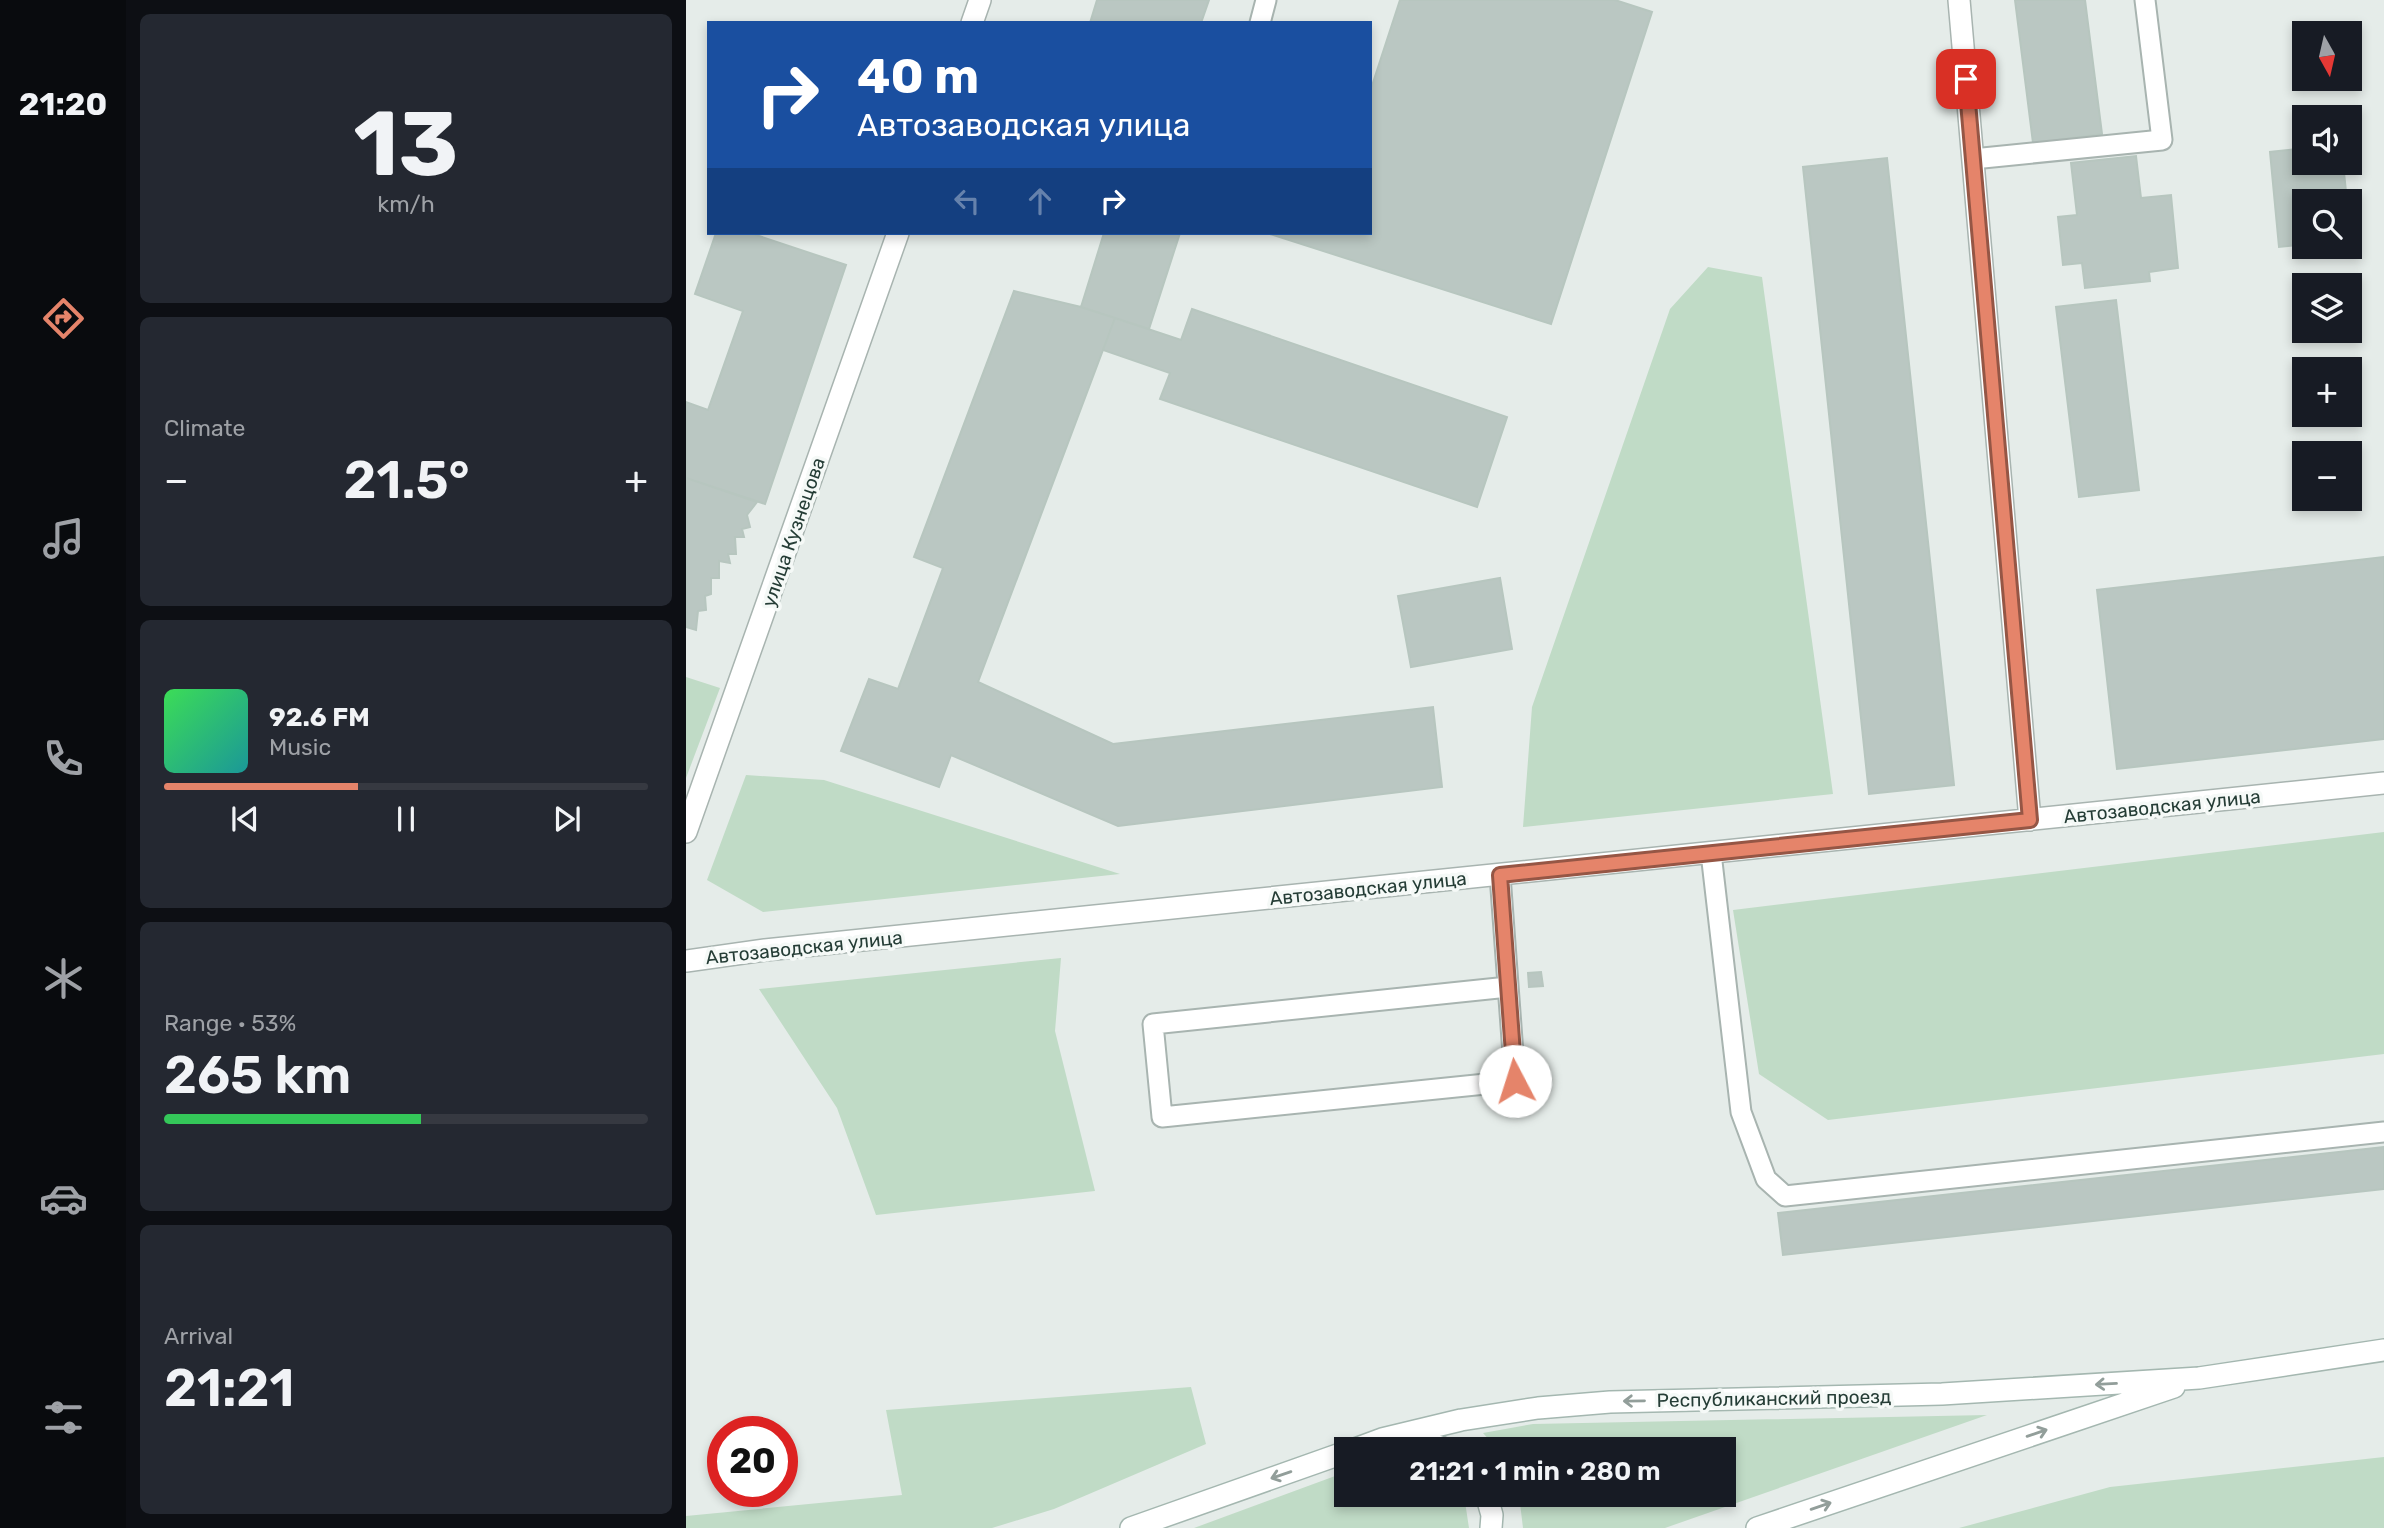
<!DOCTYPE html>
<html lang="en">
<head>
<meta charset="utf-8">
<style>
	:root { --surface:#171b24; --page:#242831; --text:#f1f3f6; --muted:#9ea1a6; --line:#363941; --accent:#e5846a }
	body { margin:0; font-family:Rubik,sans-serif; background:var(--page); color:var(--text); height:100vh; display:flex; flex-direction:column; font-size:26px; white-space:nowrap }
	* { box-sizing:border-box; margin:0 }
	p { font-size:23px; color:var(--muted) }
	.icon { flex:none; width:38px; height:38px; fill:none; stroke:currentColor; stroke-width:2; stroke-linecap:round; stroke-linejoin:round }
	.map { position:relative; flex:1; overflow:hidden }
	.panel { display:flex; flex-direction:column; gap:14px; padding:14px; background:#0d0f14; width:560px }
	.panel>* { flex:none }
	.hud { position:absolute; left:21px; top:21px; width:665px; height:214px; border-radius:0px; box-shadow:0 4px 10px #0003; background:#1a4fa0; color:#fff; overflow:hidden }
	.needle { width:46px; rotate:172deg }
	.fabs { position:absolute; left:1606px; top:21px; display:grid; gap:14px }
	.fabs a { display:grid; place-items:center; width:70px; height:70px; border-radius:0px; background:var(--surface); box-shadow:0 4px 10px #0003; font-size:35px }
	.speed { position:absolute; left:21px; top:1416px; display:flex; gap:14px; font-size:35px; font-weight:700; text-align:center }
	.speed>* { display:grid; place-content:center; width:91px; height:91px; border-radius:50%; background:var(--surface); box-shadow:0 4px 10px #0003; line-height:1 }
	.speed .limit { border:10px solid #d22; background:#fff; color:#111 }
	.pin { position:absolute; display:grid; place-items:center; width:60px; height:60px; color:#fff; margin:-30px; border-radius:14px; box-shadow:0 4px 10px #0006 }
	.me { position:absolute; width:77px; margin:-38px; rotate:355deg; stroke-linejoin:round; filter:drop-shadow(0 0 5px #0008) }
	.turn { display:flex; align-items:center; gap:24px; height:147px; padding:0 35px; font-size:32px }
	.turn .icon { width:91px; height:91px; stroke-width:2.5 }
	.turn b { display:block; font-size:49px; line-height:60px }
	.lanes { display:flex; align-items:center; height:66px; padding:0 35px; background:#0003; justify-content:center; gap:35px; direction:ltr }
	.lanes .off { opacity:.35 }
	.big { font-size:52px; font-weight:600; line-height:1.1 }
	.panel .tile { flex:1; display:flex; flex-direction:column; justify-content:center; gap:10px; min-width:0; padding:0 24px; border-radius:10px; background:var(--page) }
	.panel .dial { align-items:center; gap:0 }
	.dial b { font-size:91px; line-height:1 }
	.song { display:flex; align-items:center; gap:21px }
	.cover { width:84px; height:84px; border-radius:10px; background:linear-gradient(135deg,hsl(130 70% 55%),hsl(180 70% 35%)) }
	.played { height:7px; border-radius:4px; background:linear-gradient(90deg,var(--accent) 40%,var(--line) 40%) }
	.keys { display:flex; justify-content:space-around; direction:ltr }
	.heat { display:flex; justify-content:space-between; align-items:center; font-size:38px; direction:ltr }
	.charge { height:10px; border-radius:5px; background:linear-gradient(90deg,#34c759 53%,var(--line) 0) }
	.trip { position:absolute; left:648px; top:1437px; width:402px; height:70px; border-radius:0px; background:var(--surface); box-shadow:0 4px 10px #0003; font-weight:600; line-height:70px; text-align:center }
	main { display:flex; flex:1; min-height:0 }
	.tabs { display:flex; flex-direction:column; width:126px; justify-content:space-around; align-items:center; background:#090b0e; color:var(--muted) }
	.tabs .icon { width:49px; height:49px }
	.tabs .selected { color:var(--accent) }
	.tabs b { font-size:32px; color:var(--text) }
	.map>svg:first-child { display:block }
	.green { fill:#c0dbc6 }
	.building { fill:#bac7c2; stroke:#b7c6bf; stroke-width:2 }
	.lines { fill:none; stroke-linecap:round; stroke-linejoin:round }
	.lane-casing { stroke:#a8b4b0; stroke-width:23 }
	.street-casing { stroke:#a8b4b0; stroke-width:24 }
	.secondary-casing { stroke:#a4b7b0; stroke-width:24 }
	.lane { stroke:#fff; stroke-width:19 }
	.street { stroke:#fff; stroke-width:21 }
	.secondary { stroke:#fff; stroke-width:21 }
	.oneway { stroke:#929e9a }
	.route-casing { stroke:#955645; stroke-width:18 }
	.route { stroke:#e5846a; stroke-width:12 }
	.labels { text-anchor:middle; stroke-width:7; stroke-linejoin:round; paint-order:stroke }
	.street-label { font-size:19px; fill:#253d36; stroke:#f5f9f7 }
</style>
</head>
<body>
<main>
<nav class="tabs">
<b>21:20</b>
<svg class="icon selected" aria-label="directions" viewBox="0 0 24 24"><path d="M12 3l9 9-9 9-9-9zM9 14v-3h6M13 9l2 2-2 2"/></svg>
<svg class="icon" aria-label="music" viewBox="0 0 24 24"><path d="M9 18V5l10-2v13"/><circle cx="6" cy="18" r="3"/><circle cx="16" cy="16" r="3"/></svg>
<svg class="icon" aria-label="phone" viewBox="0 0 24 24"><path d="M5 4h4l2 5-3 2q2 4 5 5l2-3 5 2v4C11 20 4 13 5 4z"/></svg>
<svg class="icon" aria-label="climate" viewBox="0 0 24 24"><path d="M12 3v18M4 7l16 10M4 17L20 7"/></svg>
<svg class="icon" aria-label="car" viewBox="0 0 24 24"><path d="M5 17H2v-5l4-1 3-4h7l3 4 3 1v5h-3M9 17h6M6 11h13"/><circle cx="7" cy="17" r="2"/><circle cx="17" cy="17" r="2"/></svg>
<svg class="icon" aria-label="filters" viewBox="0 0 24 24"><path d="M4 7h16M4 17h16"/><circle cx="9" cy="7" r="2"/><circle cx="15" cy="17" r="2"/></svg>
</nav>
<section class="panel">
<div class="tile dial"><b>13</b><p>km/h</p></div>
<div class="tile"><p>Climate</p>
<div class="heat"><a>−</a><b class="big">21.5°</b><a>+</a></div>
</div>
<div class="tile">
<div class="song"><i class="cover"></i><div><b>92.6 FM</b><p>Music</p></div></div>
<div class="played"></div>
<div class="keys"><svg class="icon" aria-label="previous" viewBox="0 0 24 24"><path d="M18 5L8 12l10 7zM5 5v14"/></svg><svg class="icon" aria-label="pause" viewBox="0 0 24 24"><path d="M8 5v14M16 5v14"/></svg><svg class="icon" aria-label="next" viewBox="0 0 24 24"><path d="M6 5l10 7-10 7zM19 5v14"/></svg></div>
</div>
<div class="tile"><p>Range · 53%</p><b class="big">265 km</b><div class="charge"></div></div>
<div class="tile"><p>Arrival</p><b class="big">21:21</b></div>
</section>
<div class="map">
<svg width="1698" height="1528" viewBox="0 0 1698 1528">
	<rect width="100%" height="100%" fill="#e5ece9"/>
	<path class="green" d="M1022,267L1076,277L1147,794L837,827L846,707L984,309Z
		M0,677L34,688L0,778Z
		M60,775L138,780L434,874L77,912L21,880Z
		M1698,832V1054L1142,1120L1073,1074L1047,910Z
		M375,958L369,1031L409,1191L190,1215L151,1108L73,989Z
		M505,1387L520,1444L368,1509L306,1528H0V1516L216,1495L200,1410Z
		M1301,1415L979,1528H837L833,1495L1038,1494V1449H811L797,1433L847,1424Z
		M1698,1457V1528H1273L1424,1487Z
		M660,1472V1494L778,1495L783,1528H508Z"/>
	<path class="building" d="M411,0H523L515,23H404Z
		M714,0H929L966,12L865,324L581,233H684V92Z
		M1329,0H1399L1416,134L1347,143Z
		M1619,148V163H1657L1661,201H1619V244L1593,247L1584,152Z
		M1450,156L1455,198L1485,195L1492,268L1463,272L1464,281L1399,288L1396,263L1377,265L1372,217L1391,215L1385,163Z
		M1201,158L1268,785L1183,794L1117,167Z
		M30,233H64L160,265L79,504L0,478V402L22,410L57,311L9,294Z
		M418,233H494L463,329L395,307Z
		M328,291L395,307L429,318L292,682L427,744L747,707L756,787L432,826L265,755L253,787L155,751L183,679L212,689L257,568L228,557Z
		M1430,300L1453,490L1393,497L1370,307Z
		M506,309L821,417L791,507L474,399L484,373L417,350L429,318L495,340Z
		M0,478L71,502L61,515L64,527L56,529L58,537H49L50,554H42L44,563L33,561V578H25V594L19,596L20,610L12,611L10,630L0,627Z
		M1698,557V739L1431,769L1411,590Z
		M814,578L826,649L725,667L712,596Z
		M855,972L857,986L843,987L842,973Z
		M1698,1147V1189L1097,1255L1092,1213Z"/>
	<g class="lines">
		<g class="lane-casing">
			<path id="lane" d="M574,23L580,0
				M1287,159L1476,140L1459,0
				M1025,853L1055,1112L1080,1179L1099,1196L1698,1132
				M814,875L829,1081L476,1117L467,1024L822,987"/>
		</g>
		<g class="street-casing">
			<path id="street" d="M1273,0L1344,820
				M286,23L294,0
				M0,832L212,233
				M0,961L79,950L1698,783"/>
		</g>
		<g class="secondary-casing">
			<path id="secondary" d="M717,1440L739,1441L759,1449
				M669,1449L696,1439L775,1420L852,1408L924,1402L1256,1394L1513,1378L1698,1350
				M800,1494L806,1515L805,1528
				M445,1528L660,1452
				M1071,1528L1488,1387"/>
		</g>
		<use href="#lane" class="lane"/>
		<use href="#street" class="street"/>
		<use href="#secondary" class="secondary"/>
	</g>
	<defs><path id="oneway-shaft" d="M-6 0H5M1.5-3L5.5 0L1.5 3" fill="none" stroke-width="1.6" stroke-linecap="round" stroke-linejoin="round" transform="scale(1.75)"/></defs>
	<g class="oneway">
		<use href="#oneway-shaft" transform="translate(1420 1384) rotate(177)"/>
		<use href="#oneway-shaft" transform="translate(948 1401) rotate(179)"/>
		<use href="#oneway-shaft" transform="translate(1351 1433) rotate(-19)"/>
		<use href="#oneway-shaft" transform="translate(595 1475) rotate(161)"/>
		<use href="#oneway-shaft" transform="translate(1135 1506) rotate(-19)"/>
	</g>
	<g class="lines">
		<g class="route-casing">
			<path id="route" d="M829,1081L814,875L1344,820L1280,79"/>
		</g>
		<use href="#route" class="route"/>
	</g>
	<g class="labels">
		<g class="street-label">
			<text transform="translate(107 532) rotate(-71)" y="7">улица Кузнецова</text>
			<text transform="translate(1476 806) rotate(-6)" y="7">Автозаводская улица</text>
			<text transform="translate(682 888) rotate(-6)" y="7">Автозаводская улица</text>
			<text transform="translate(118 947) rotate(-6)" y="7">Автозаводская улица</text>
			<text transform="translate(1088 1398) rotate(-1)" y="7">Республиканский проезд</text>
		</g>
	</g>
</svg>
<div class="fabs">
<a><svg class="needle" viewBox="-14 -14 28 28"><path d="M0-13l5 13h-10z" fill="#e53935"/><path d="M0 13l5-13h-10z" fill="#9ea1a6"/></svg></a>
<a><svg class="icon" aria-label="sound" viewBox="0 0 24 24"><path d="M4 9h4l5-4v14l-5-4H4zM17 9q2 3 0 6"/></svg></a>
<a><svg class="icon" aria-label="search" viewBox="0 0 24 24"><circle cx="10" cy="10" r="6"/><path d="M15 15l6 6"/></svg></a>
<a><svg class="icon" aria-label="layers" viewBox="0 0 24 24"><path d="M12 4l9 5-9 5-9-5zM3 14l9 5 9-5"/></svg></a>
<a>+</a>
<a>−</a>
</div>
<div class="speed"><div class="limit">20</div></div>
<div class="pin" style="left:1280px;top:79px;background:#d93025"><svg class="icon" aria-label="arrive" viewBox="0 0 24 24"><path d="M6 21V4h12l-3 4 3 4H6"/></svg></div>
<svg class="me" style="left:829px;top:1081px" viewBox="-20 -20 40 40"><circle r="19" fill="#fff"/><path d="M0-13L10 11 0 6-10 11z" fill="#e5846a"/></svg>
<div class="trip">21:21 · 1 min · 280 m</div>
<div class="hud">
<div class="turn"><svg class="icon" aria-label="right" viewBox="0 0 24 24"><path d="M7 20v-9h11M14 6l5 5-5 5"/></svg><div><b>40 m</b>Автозаводская улица</div></div>
<div class="lanes"><svg class="icon off" aria-label="left" viewBox="0 0 24 24"><path d="M17 20v-9H6M10 6l-5 5 5 5"/></svg><svg class="icon off" aria-label="ahead" viewBox="0 0 24 24"><path d="M12 20V5M6 11l6-6 6 6"/></svg><svg class="icon" aria-label="right" viewBox="0 0 24 24"><path d="M7 20v-9h11M14 6l5 5-5 5"/></svg></div>
</div>
</div>
</main>
</body>
</html>
